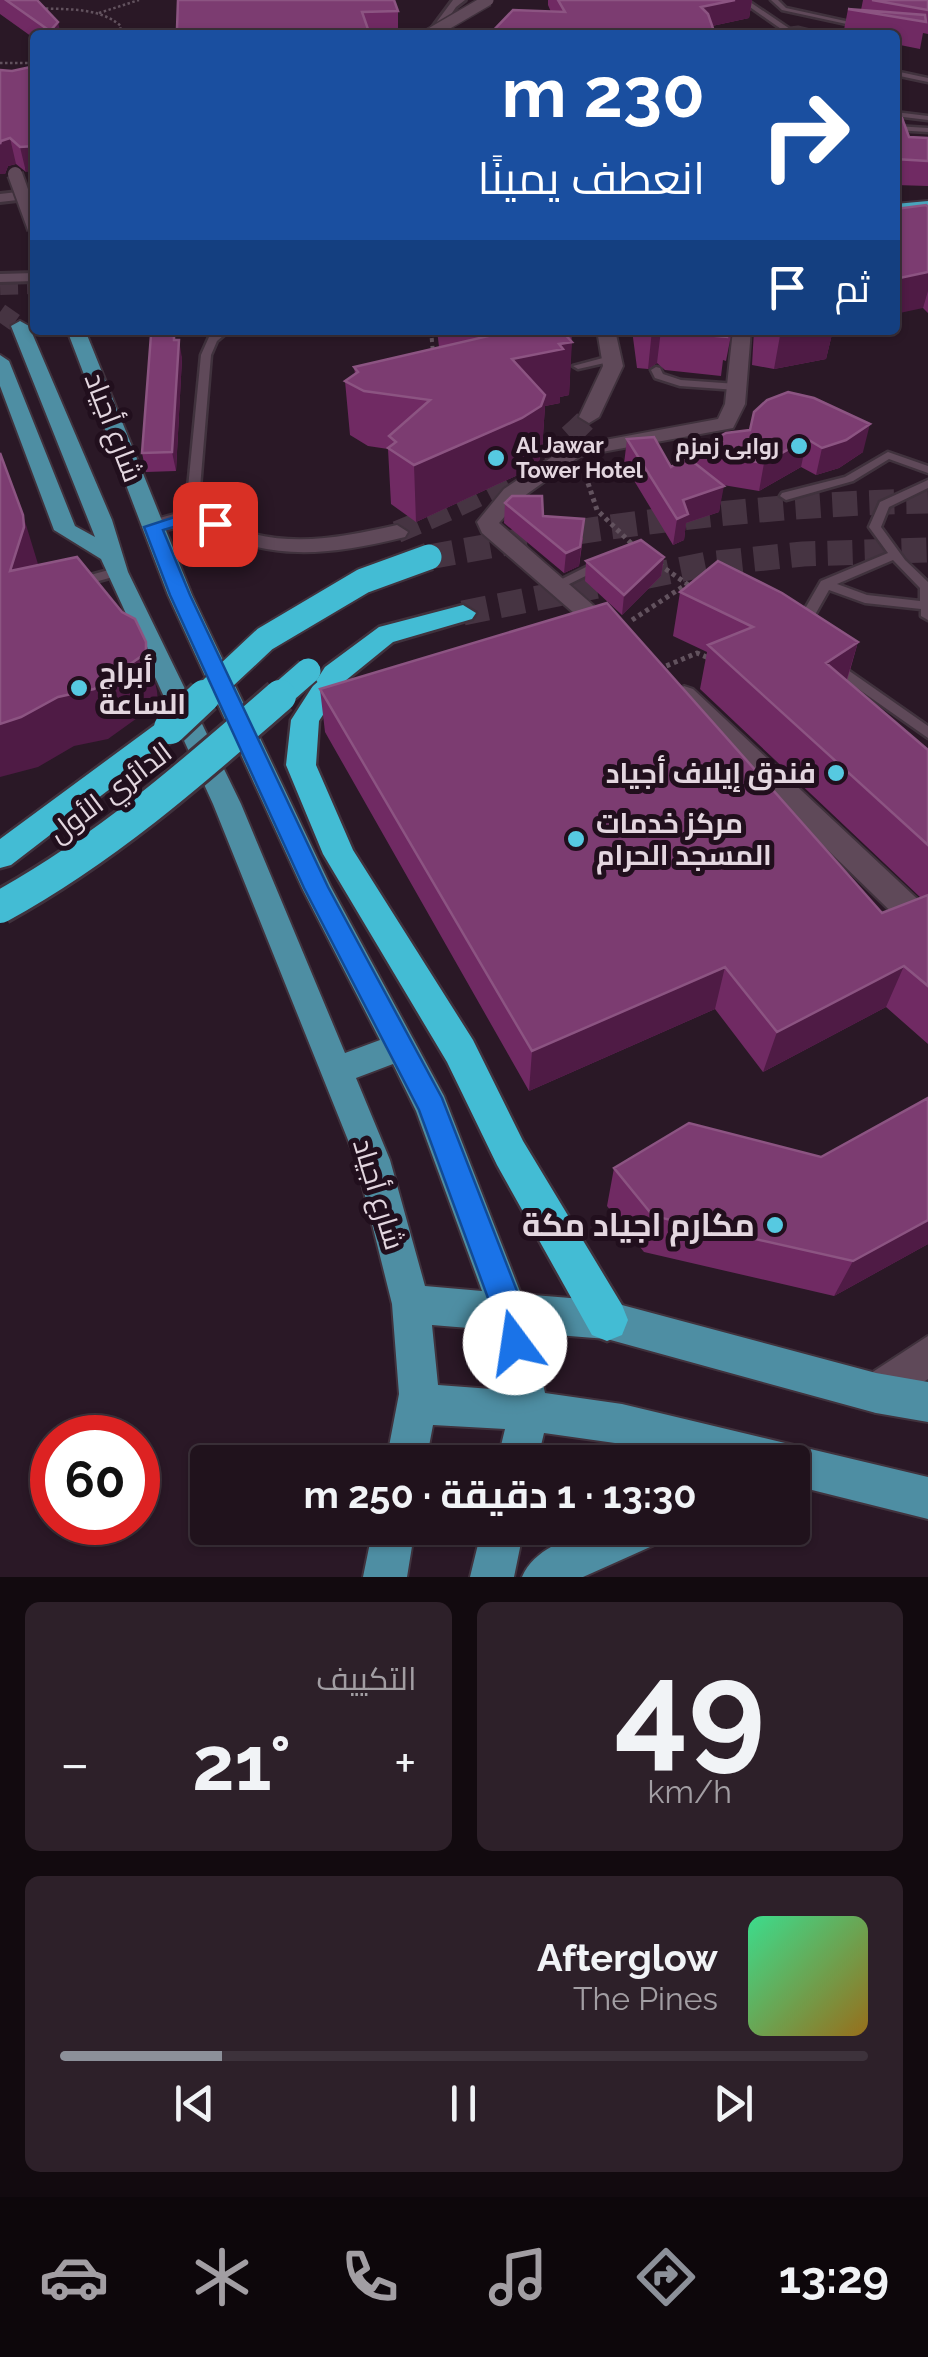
<!DOCTYPE html>
<html lang="ar">
<head>
<meta charset="utf-8">
<style>
	:root { --surface:#20121c; --page:#2d2029; --text:#f1f3f6; --muted:#a29ea3; --line:#3d323b; --accent:#8c9099 }
	body { margin:0; font-family:Raleway,Cairo,sans-serif; background:var(--page); color:var(--text); direction:rtl; height:100vh; display:flex; flex-direction:column; font-size:38px; white-space:nowrap }
	* { box-sizing:border-box; margin:0 }
	p { font-size:32px; color:var(--muted) }
	.icon { flex:none; width:55px; height:55px; fill:none; stroke:currentColor; stroke-width:2; stroke-linecap:round; stroke-linejoin:round }
	.map { position:relative; height:1577px; overflow:hidden; direction:ltr }
	.panel { display:flex; flex-direction:column; gap:25px; padding:25px; background:#120a0f; flex:1 }
	.panel>* { flex:none }
	.guide { position:absolute; left:30px; top:30px; width:870px; height:305px; border-radius:10px; box-shadow:0 2px 8px #0004,0 0 0 2px var(--line); direction:rtl; background:#1a4fa0; color:#fff; overflow:hidden }
	.speed { position:absolute; left:30px; top:1415px; display:flex; gap:20px; font-size:50px; font-weight:700; text-align:center }
	.speed>* { display:grid; place-content:center; width:130px; height:130px; border-radius:50%; background:var(--surface); box-shadow:0 2px 8px #0004,0 0 0 2px var(--line); line-height:1 }
	.speed .limit { border:15px solid #d22; background:#fff; color:#111 }
	.pin { position:absolute; display:grid; place-items:center; width:85px; height:85px; color:#fff; margin:-42px; border-radius:20px; box-shadow:0 5px 15px #0006 }
	.me { position:absolute; width:110px; margin:-55px; rotate:346deg; stroke-linejoin:round; filter:drop-shadow(0 0 8px #0008) }
	.turn { display:flex; align-items:center; gap:35px; height:210px; padding:0 30px; font-size:45px }
	.turn .icon { width:130px; height:130px; stroke-width:2.5 }
	.turn b { display:block; font-size:70px; line-height:85px }
	.then { display:flex; align-items:center; height:95px; padding:0 30px; background:#0003; gap:20px; font-size:38px }
	.big { font-size:75px; font-weight:700; line-height:1.1 }
	.panel .widget { flex:1; display:flex; flex-direction:column; justify-content:center; gap:15px; min-width:0; padding:0 35px; border-radius:15px; background:var(--page) }
	.panel .dial { align-items:center; gap:0 }
	.dial b { font-size:130px; line-height:1 }
	.song { display:flex; align-items:center; gap:30px }
	.cover { width:120px; height:120px; border-radius:15px; background:linear-gradient(135deg,hsl(150 70% 55%),hsl(40 70% 35%)) }
	.played { height:10px; border-radius:5px; background:linear-gradient(90deg,var(--accent) 20%,var(--line) 20%) }
	.keys { display:flex; justify-content:space-around; direction:ltr }
	.heat { display:flex; justify-content:space-between; align-items:center; font-size:55px; direction:ltr }
	.panel .tiles { flex:1; display:grid; gap:25px; grid-template-columns:1fr 1fr }
	.widget:last-child { grid-column:span 2 }
	.trip { position:absolute; left:190px; top:1445px; width:620px; height:100px; border-radius:10px; background:var(--surface); box-shadow:0 2px 8px #0004,0 0 0 2px var(--line); font-weight:700; line-height:100px; text-align:center; direction:rtl }
	.tabs { display:flex; height:160px; justify-content:space-around; align-items:center; background:#0d070b; color:var(--muted) }
	.tabs .icon { width:70px; height:70px }
	.tabs .active { color:var(--accent) }
	.tabs b { font-size:45px; color:var(--text) }
	.map>svg:first-child { display:block }
	.lines { fill:none; stroke-linecap:round; stroke-linejoin:round }
	.minor-tunnel { stroke:#463442; stroke-width:22; stroke-dasharray:22 11; stroke-linecap:butt }
	.primary-tunnel { stroke:#463442; stroke-width:18; stroke-dasharray:18 9; stroke-linecap:butt }
	.trunk-tunnel { stroke:#463442; stroke-width:18; stroke-dasharray:18 9; stroke-linecap:butt }
	.motorway-tunnel { stroke:#463442; stroke-width:25; stroke-dasharray:25 12; stroke-linecap:butt }
	.service-casing { stroke:#40323d; stroke-width:5 }
	.pedestrian-casing { stroke:#40323d; stroke-width:6 }
	.minor-casing { stroke:#40323d; stroke-width:4 }
	.primary-casing { stroke:#40323d; stroke-width:4 }
	.trunk-casing { stroke:#40323d; stroke-width:4 }
	.motorway-casing { stroke:#40323d; stroke-width:5 }
	.path-far2 { stroke:#62525e; stroke-width:2.5; stroke-dasharray:2.5 2.5; stroke-linecap:butt }
	.path-far1 { stroke:#62525e; stroke-width:4; stroke-dasharray:4 4; stroke-linecap:butt }
	.path { stroke:#62525e; stroke-width:5; stroke-dasharray:4 4; stroke-linecap:butt }
	.service { fill:#5f4959; fill-rule:evenodd }
	.pedestrian { fill:#5f4959; fill-rule:evenodd }
	.minor { fill:#5f4959; fill-rule:evenodd }
	.primary { fill:#4e8ea3; fill-rule:evenodd }
	.trunk { fill:#48a5bc; fill-rule:evenodd }
	.motorway { fill:#43bcd4; fill-rule:evenodd }
	.pedestrian-bridge-far1-casing { stroke:#40323d; stroke-width:14; stroke-linecap:butt }
	.pedestrian-bridge-casing { stroke:#40323d; stroke-width:18; stroke-linecap:butt }
	.motorway-bridge-far1-casing { stroke:#40323d; stroke-width:29; stroke-linecap:butt }
	.motorway-bridge-casing { stroke:#40323d; stroke-width:38; stroke-linecap:butt }
	.pedestrian-bridge-far1 { stroke:#5f4959; stroke-width:11 }
	.pedestrian-bridge { stroke:#5f4959; stroke-width:14 }
	.motorway-bridge-far1 { stroke:#43bcd4; stroke-width:25 }
	.motorway-bridge { stroke:#43bcd4; stroke-width:32 }
	.wall { fill:#702a63 }
	.shaded-wall { fill:#4f1b45 }
	.building { fill:#7c3c71; stroke:#8c5482; stroke-width:2.5 }
	.route { fill:#1a73e8; stroke:#114b97; stroke-width:2.5 }
	.poi-dot { fill:#56c9e1; stroke:#210f1d; stroke-width:4 }
	.labels { text-anchor:middle; stroke-width:10; stroke-linejoin:round; paint-order:stroke }
	.far-poi-label { font-size:22px; font-weight:bold; fill:#e3d6df; stroke:#210f1d; text-anchor:start }
	.street-label { font-size:28px; fill:#e3d6df; stroke:#210f1d }
	.poi-label { font-size:28px; font-weight:bold; fill:#e3d6df; stroke:#210f1d; text-anchor:start }
	.near-poi-label { font-size:32px; font-weight:bold; fill:#e3d6df; stroke:#210f1d; text-anchor:end }
</style>
</head>
<body>
<div class="map">
<svg width="928" height="1577" viewBox="0 0 928 1577">
	<rect width="100%" height="100%" fill="#2a1826"/>
	<g class="lines">
		<path class="minor-tunnel" d="M397,532C469,502 534,474 589,417"/>
		<path class="primary-tunnel" d="M0,312L20,326"/>
		<path class="trunk-tunnel" d="M0,286L35,285"/>
		<path class="motorway-tunnel" d="M429,557C595,526 759,504 928,501
			M463,613L708,564L803,554L928,550"/>
		<g class="service-casing">
			<path id="service" d="M740,0H747L790,29L798,28L827,35L798,32L768,35L784,31Z
				M771,0H778L786,8L868,26L865,28L782,10Z
				M895,71L928,78V82L895,75Z
				M895,112L928,116V120L895,116Z
				M895,126L928,128V132L895,130Z
				M219,330H230L217,341L211,355L200,488L202,515L196,519L190,515L188,488L201,355L209,337Z
				M614,355L619,358L618,360L578,369L573,366Z
				M656,367L660,368L663,374L681,380L737,384L742,387L737,390L680,386L655,378L651,370Z
				M888,452L928,466V473L889,459L853,481L786,500L780,496L782,493L845,477Z
				M928,480V488L889,507L881,527L905,560L928,582V620L921,616V609L865,603L829,590L807,629H797L795,626L821,581L888,553L869,527L880,502ZM893,560L920,588V601L867,595L837,584Z
				M600,560L606,564L604,567L559,589H549L548,586Z
				M116,568L122,572L120,575L77,587L71,583L72,580Z
				M835,661L928,726V738L830,669L828,666Z"/>
		</g>
		<g class="pedestrian-casing">
			<path id="pedestrian" d="M453,0H465L456,7L437,35H427Z
				M35,190V198L0,202V194Z
				M35,273V281L0,282V274Z"/>
		</g>
		<g class="minor-casing">
			<path id="minor" d="M597,330H615L623,366L599,417L589,423L579,417L603,366Z
				M733,330H751L745,404L733,428L580,456L520,499L499,523L626,634L623,640H605L482,533L477,522L504,489L567,447L718,419L725,404Z
				M196,508C214,513 229,527 247,532C298,547 347,536 397,525L408,532L405,537C326,556 268,563 194,523L153,534L142,527L145,522Z
				M684,686L693,689L928,909V940L917,937L675,701L671,695Z
				M928,1336V1379L876,1413L862,1407L856,1393L862,1379Z"/>
		</g>
		<g class="primary-casing">
			<path id="primary" d="M20,321L29,326L112,520L128,572L241,804L345,1053L380,1040L302,888L168,595L67,330H85L192,595L331,887L444,1096L521,1294L607,1301L876,1373L928,1382V1422L876,1413L607,1339L532,1333L545,1393L622,1404L928,1477V1519L792,1485V1462H701L622,1444L544,1433L537,1462H497L505,1429L433,1425L426,1462H386L399,1394L392,1304L356,1160L213,804L101,559L54,530L0,386V355L9,361L75,526L95,537L11,326ZM393,1064L416,1111L482,1291L425,1286L390,1160L356,1078ZM432,1325L493,1330L505,1390L438,1385Z
				M373,1528H415L407,1577H363Z
				M482,1528H524L514,1577H470Z
				M594,1528H665L659,1543L583,1577H522C534,1549 567,1539 594,1528Z"/>
		</g>
		<g class="trunk-casing">
			<path id="trunk" d="M928,201V211L895,214V204Z"/>
		</g>
		<g class="motorway-casing">
			<path id="motorway" d="M463,605L476,613L472,619L393,642L345,681L319,721L316,765L353,850L473,1040L523,1141L622,1305L628,1320L622,1335L607,1341L592,1335L497,1165L447,1062L323,854L286,765L291,720L325,667L379,627Z
				M170,718L180,721L184,728L180,735L11,865L0,868V839L160,721Z"/>
		</g>
		<path class="path-far2" d="M36,8C64,10 98,6 121,26L119,35
			M99,13L139,0
			M0,63H35"/>
		<path class="path-far1" d="M431,330L433,353"/>
		<path class="path" d="M583,468L597,510L635,547
			M632,620L687,584L657,563
			M659,669L697,653L711,659"/>
		<use href="#service" class="service"/>
		<use href="#pedestrian" class="pedestrian"/>
		<use href="#minor" class="minor"/>
		<use href="#primary" class="primary"/>
		<use href="#trunk" class="trunk"/>
		<use href="#motorway" class="motorway"/>
		<g class="pedestrian-bridge-far1-casing">
			<path id="pedestrian-bridge-far1" d="M428,35L488,0"/>
		</g>
		<g class="pedestrian-bridge-casing">
			<path id="pedestrian-bridge" d="M15,174L35,229"/>
		</g>
		<g class="motorway-bridge-far1-casing">
			<path id="motorway-bridge-far1" d="M202,698L265,639L363,581L429,557
				M277,698L308,671"/>
		</g>
		<g class="motorway-bridge-casing">
			<path id="motorway-bridge" d="M170,728L204,696
				M0,907C104,850 191,774 280,696"/>
		</g>
		<use href="#pedestrian-bridge-far1" class="pedestrian-bridge-far1"/>
		<use href="#pedestrian-bridge" class="pedestrian-bridge"/>
		<use href="#motorway-bridge-far1" class="motorway-bridge-far1"/>
		<use href="#motorway-bridge" class="motorway-bridge"/>
	</g>
	<path class="wall" d="M0,0H37L61,35H35V39L0,14Z
		M178,0L398,11V34L370,35L177,29Z
		M548,0H752L749,18L712,26L714,35H489L551,12L548,5Z
		M863,0H928V34L923,33L920,49L895,44V35H843L848,9L861,10Z
		M0,70L12,71L26,172L16,164L8,166L5,174H0Z
		M895,118L909,137L928,138V186L895,185Z
		M928,207V313L923,308Z
		M437,330H572L569,395L560,397V403L545,406L542,450L539,461L520,474L416,522L391,504L388,449L368,446L350,435L345,381L355,374L354,367L439,347Z
		M632,330H732L726,361L723,360L721,376L665,370L657,363L648,369L637,368Z
		M754,330H833L826,359L774,369L752,365Z
		M175,340L182,358L176,471L146,472L142,453Z
		M754,412L863,452L839,468L816,475L801,467L759,491L723,485L719,512L686,523L684,540L673,545L624,464L627,439L671,467L691,460L692,452L750,430Z
		M505,503L543,516L583,538L579,566L564,573L504,523Z
		M664,557L661,576L622,615L585,581L586,561Z
		M680,592L858,642L847,681L928,750V1044L886,1007L763,1072L715,1009L529,1091L325,732L320,689L882,913L921,898L700,689L707,652L673,636Z
		M928,1098V1244L834,1296L644,1252L607,1206L614,1168L821,1157Z"/>
	<path class="shaded-wall" d="M735,0H752L749,18L698,29L701,7Z
		M58,22L61,35H51L50,31Z
		M10,138L16,164L8,166L5,174H0V144L1,141Z
		M35,146V171L26,172L20,147Z
		M928,272V291L923,308L895,314V279Z
		M652,330H661L657,363L648,369Z
		M781,330H833L826,359L774,369Z
		M179,340L182,358L176,471L172,452Z
		M572,342L569,395L560,397V403L545,406L542,450L539,461L520,474L416,522L414,465L512,359Z
		M870,424L863,452L839,468L816,475L822,448Z
		M807,439L801,467L759,491L764,463Z
		M724,486L719,512L686,523L684,540L673,545L677,519L683,500Z
		M23,515L38,564L39,576L10,571Z
		M584,519L579,566L564,573L566,553Z
		M664,557L661,576L622,615L624,595Z
		M146,642L157,691L158,703L108,739L74,746L38,767L0,777V724Z
		M858,642L845,685L826,663Z
		M904,966L886,1007L763,1072L777,1032Z
		M725,967L715,1009L529,1091L532,1051Z
		M928,1220V1244L834,1296L853,1261Z"/>
	<path class="building" d="M6,0H37L58,22L50,31Z
		M178,0H394L398,11L362,12L370,35H170L177,29Z
		M558,0H735L701,7L708,14L715,34L687,32L686,35H489L513,10L565,12Z
		M872,0H928V10Z
		M848,9L925,15L926,22Z
		M35,66V146L20,147L10,138L1,141L0,144V70L12,71Z
		M895,118H902L909,137L928,138V161L895,159Z
		M926,205L928,207V272L895,279V209Z
		M439,330H514L507,332L440,333Z
		M514,330H561L572,342L559,344L563,349L512,359L545,395L541,406L522,418L414,465L388,448L396,442L389,436L430,400L364,391L345,381L358,372L354,367Z
		M668,330H727V337L670,332Z
		M151,335L174,336V340H179L172,452L142,453Z
		M788,392L814,398L870,424L846,440L822,448L807,439L764,463L692,452L726,433L750,430L754,412L767,400Z
		M654,437L671,467L687,457L724,486L683,500L688,514L677,519L627,439Z
		M0,453L23,515L24,527L10,571L77,557L122,612L135,619L146,642V653L94,689L58,697L21,717L0,724Z
		M512,496H542L543,516L584,519L580,547L566,553L505,503Z
		M641,540L664,557L624,595L586,561Z
		M718,561L782,593L858,642L826,663L928,750V845L708,645L753,627L680,592Z
		M607,603L882,913L928,895V986L904,966L777,1032L725,967L532,1051L320,689Z
		M928,1098V1220L853,1261L653,1216L614,1168L689,1123L821,1157Z"/>
	<path class="route" d="M196,510L224,524L215,530L194,521L163,530L190,595L328,887L442,1098L524,1309L531,1343L526,1355L515,1359L504,1355L492,1309L419,1110L304,888L170,595L144,527Z"/>
	<g class="poi-dot">
		<circle cx="799" cy="446" r="10"/>
		<circle cx="496" cy="458" r="10"/>
		<circle cx="79" cy="688" r="10"/>
		<circle cx="836" cy="773" r="10"/>
		<circle cx="576" cy="839" r="10"/>
		<circle cx="775" cy="1225" r="10"/>
	</g>
	<g class="labels">
		<g class="far-poi-label">
			<text x="516" y="453">Al Jawar<tspan x="516" dy="25">Tower Hotel</tspan></text>
			<text x="779" y="454" text-anchor="end">روابی زمزم</text>
		</g>
		<g class="street-label">
			<text transform="translate(114 427) rotate(69)" y="10">شارع أجياد</text>
			<text transform="translate(110 792) rotate(-37)" y="10">الدائري الأول</text>
			<text transform="translate(379 1194) rotate(73)" y="10">شارع أجياد</text>
		</g>
		<g class="poi-label">
			<text x="99" y="682">أبراج<tspan x="99" dy="32">الساعة</tspan></text>
			<text x="816" y="783" text-anchor="end">فندق إيلاف أجياد</text>
			<text x="596" y="833">مركز خدمات<tspan x="596" dy="32">المسجد الحرام</tspan></text>
		</g>
		<g class="near-poi-label">
			<text x="755" y="1236">مكارم اجياد مكة</text>
		</g>
	</g>
</svg>
<div class="speed"><div class="limit">60</div></div>
<div class="pin" style="left:215px;top:524px;background:#d93025"><svg class="icon" aria-label="arrive" viewBox="0 0 24 24"><path d="M6 21V4h12l-3 4 3 4H6"/></svg></div>
<svg class="me" style="left:515px;top:1343px" viewBox="-20 -20 40 40"><circle r="19" fill="#fff"/><path d="M0-13L10 11 0 6-10 11z" fill="#1a73e8"/></svg>
<div class="trip">13:30 · 1 دقيقة · 250 m</div>
<div class="guide">
<div class="turn"><svg class="icon" aria-label="right" viewBox="0 0 24 24"><path d="M7 20v-9h11M14 6l5 5-5 5"/></svg><div><b>230 m</b>انعطف يمينًا</div></div>
<div class="then">ثم<svg class="icon" aria-label="arrive" viewBox="0 0 24 24"><path d="M6 21V4h12l-3 4 3 4H6"/></svg></div>
</div>
</div>
<section class="panel">
<div class="tiles">
<div class="widget dial"><b>49</b><p>km/h</p></div>
<div class="widget"><p>التكييف</p>
<div class="heat"><a>−</a><b class="big">21°</b><a>+</a></div>
</div>
<div class="widget">
<div class="song"><i class="cover"></i><div><b>Afterglow</b><p>The Pines</p></div></div>
<div class="played"></div>
<div class="keys"><svg class="icon" aria-label="previous" viewBox="0 0 24 24"><path d="M18 5L8 12l10 7zM5 5v14"/></svg><svg class="icon" aria-label="pause" viewBox="0 0 24 24"><path d="M8 5v14M16 5v14"/></svg><svg class="icon" aria-label="next" viewBox="0 0 24 24"><path d="M6 5l10 7-10 7zM19 5v14"/></svg></div>
</div>
</div>
</section>
<nav class="tabs">
<b>13:29</b>
<svg class="icon active" aria-label="directions" viewBox="0 0 24 24"><path d="M12 3l9 9-9 9-9-9zM9 14v-3h6M13 9l2 2-2 2"/></svg>
<svg class="icon" aria-label="music" viewBox="0 0 24 24"><path d="M9 18V5l10-2v13"/><circle cx="6" cy="18" r="3"/><circle cx="16" cy="16" r="3"/></svg>
<svg class="icon" aria-label="phone" viewBox="0 0 24 24"><path d="M5 4h4l2 5-3 2q2 4 5 5l2-3 5 2v4C11 20 4 13 5 4z"/></svg>
<svg class="icon" aria-label="climate" viewBox="0 0 24 24"><path d="M12 3v18M4 7l16 10M4 17L20 7"/></svg>
<svg class="icon" aria-label="car" viewBox="0 0 24 24"><path d="M5 17H2v-5l4-1 3-4h7l3 4 3 1v5h-3M9 17h6M6 11h13"/><circle cx="7" cy="17" r="2"/><circle cx="17" cy="17" r="2"/></svg>
</nav>
</body>
</html>
